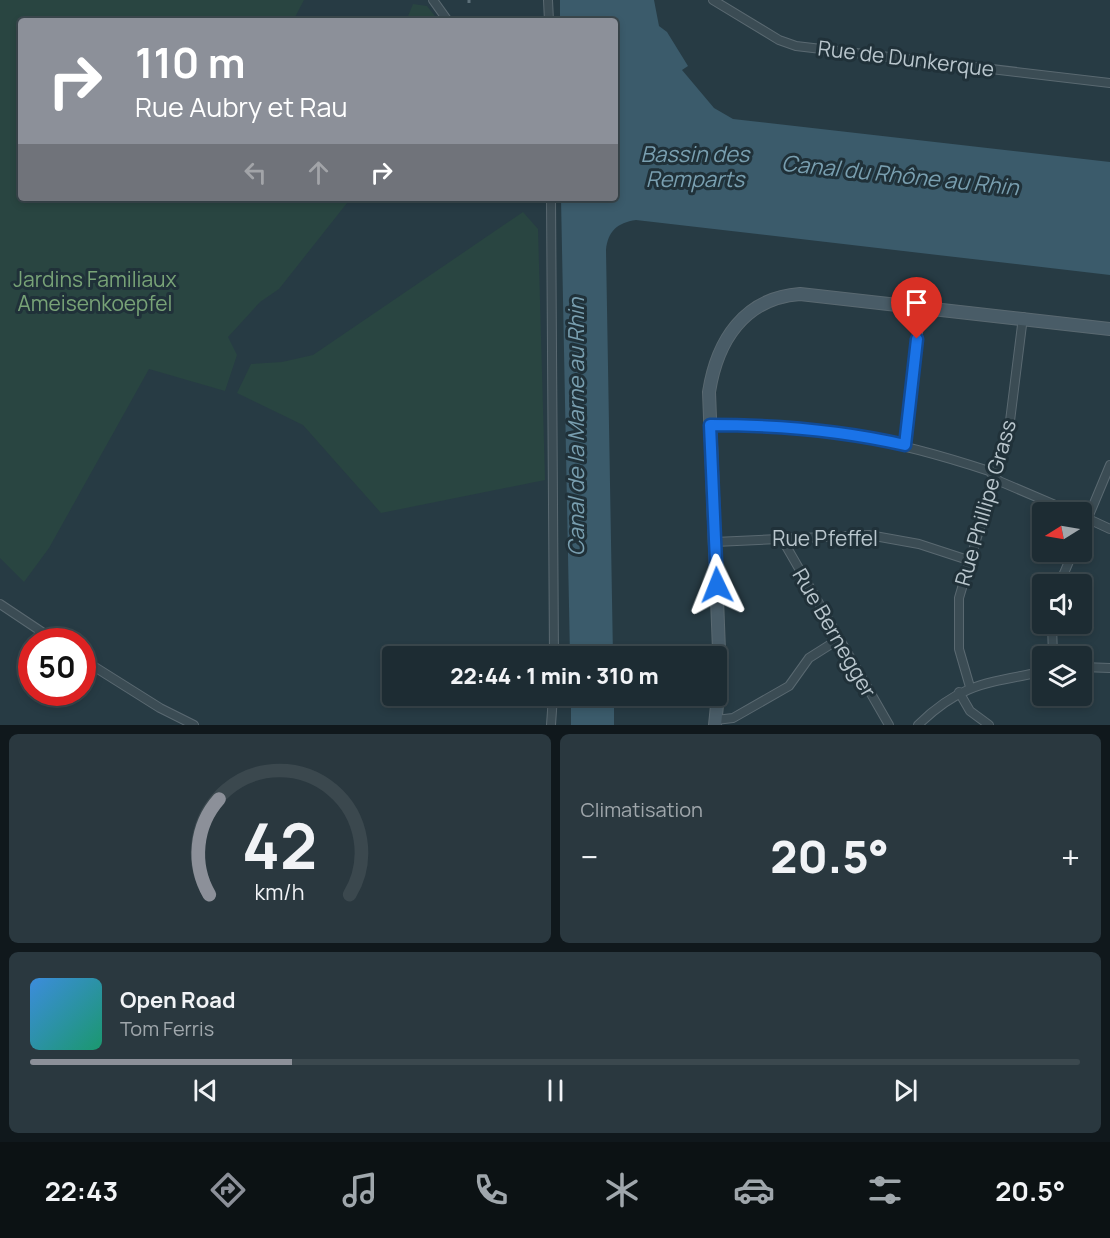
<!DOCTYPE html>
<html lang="fr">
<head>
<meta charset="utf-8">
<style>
	:root { --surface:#1d2c33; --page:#2a383f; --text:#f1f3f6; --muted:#a0a7ac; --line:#3b484e; --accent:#8c9099 }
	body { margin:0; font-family:Manrope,sans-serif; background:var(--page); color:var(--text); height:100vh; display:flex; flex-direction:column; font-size:22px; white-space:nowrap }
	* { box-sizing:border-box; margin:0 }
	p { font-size:20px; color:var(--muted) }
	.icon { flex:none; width:33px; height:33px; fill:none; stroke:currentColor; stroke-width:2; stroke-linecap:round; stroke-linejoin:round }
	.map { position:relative; height:725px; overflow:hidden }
	.side { display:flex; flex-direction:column; gap:9px; padding:9px; background:#10181c; flex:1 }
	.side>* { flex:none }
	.top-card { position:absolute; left:18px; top:18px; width:600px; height:183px; border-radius:6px; box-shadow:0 3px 9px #0003,0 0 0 2px var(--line); background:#8c9099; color:#fff; overflow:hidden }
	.needle { width:39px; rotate:259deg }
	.tools { position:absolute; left:1032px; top:502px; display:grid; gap:12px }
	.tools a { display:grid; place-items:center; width:60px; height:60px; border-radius:6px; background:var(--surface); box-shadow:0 3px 9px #0003,0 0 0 2px var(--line); font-size:30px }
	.speed { position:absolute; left:18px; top:628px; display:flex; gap:12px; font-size:30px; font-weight:700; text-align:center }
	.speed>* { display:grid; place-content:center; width:78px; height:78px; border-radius:50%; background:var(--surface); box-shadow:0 3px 9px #0003,0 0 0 2px var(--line); line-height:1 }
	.speed .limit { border:9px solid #d22; background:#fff; color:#111 }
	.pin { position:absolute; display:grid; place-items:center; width:51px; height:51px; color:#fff; margin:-62px -26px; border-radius:50% 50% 50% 0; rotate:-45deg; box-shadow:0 0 6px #0007 }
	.pin .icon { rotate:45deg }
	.me { position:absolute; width:66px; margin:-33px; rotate:358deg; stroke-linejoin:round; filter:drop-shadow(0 0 4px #0008) }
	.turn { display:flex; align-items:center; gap:21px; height:126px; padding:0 18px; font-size:27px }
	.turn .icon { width:78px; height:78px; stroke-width:2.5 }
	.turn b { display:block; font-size:42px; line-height:51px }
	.lanes { display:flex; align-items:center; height:57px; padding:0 18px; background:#0003; justify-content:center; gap:30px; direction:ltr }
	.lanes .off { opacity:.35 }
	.big { font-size:45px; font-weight:800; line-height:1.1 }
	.side .card { flex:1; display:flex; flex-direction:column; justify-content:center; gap:9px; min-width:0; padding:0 21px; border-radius:9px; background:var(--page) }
	.side .dial { align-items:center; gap:0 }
	.dial svg { height:156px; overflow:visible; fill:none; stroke:var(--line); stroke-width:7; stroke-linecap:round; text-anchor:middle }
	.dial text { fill:var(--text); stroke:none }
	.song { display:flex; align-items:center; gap:18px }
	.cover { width:72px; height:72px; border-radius:9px; background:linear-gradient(135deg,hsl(210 70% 55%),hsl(160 70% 35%)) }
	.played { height:6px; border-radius:3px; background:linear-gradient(90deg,var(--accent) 25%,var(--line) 25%) }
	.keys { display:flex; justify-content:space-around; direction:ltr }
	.heat { display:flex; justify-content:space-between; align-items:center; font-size:33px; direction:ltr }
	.side .tiles { flex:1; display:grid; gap:9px; grid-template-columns:1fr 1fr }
	.card:last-child { grid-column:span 2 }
	.trip { position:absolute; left:382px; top:646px; width:345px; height:60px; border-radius:6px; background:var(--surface); box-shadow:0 3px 9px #0003,0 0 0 2px var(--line); font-weight:800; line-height:60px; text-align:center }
	.menu { display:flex; height:96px; justify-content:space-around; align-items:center; background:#0c1214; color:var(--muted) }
	.menu .icon { width:42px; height:42px }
	.menu .active { color:var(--accent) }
	.menu b { font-size:27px; color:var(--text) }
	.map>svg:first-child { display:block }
	.green { fill:#294541 }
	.water { fill:#3b5b6b }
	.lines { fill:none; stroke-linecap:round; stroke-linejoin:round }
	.street-casing { stroke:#5a6971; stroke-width:10 }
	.secondary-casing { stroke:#5a6971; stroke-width:14 }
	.street { stroke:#3b4c54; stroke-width:8 }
	.secondary { stroke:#495c67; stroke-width:12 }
	.rail { stroke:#5e717a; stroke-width:3; stroke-dasharray:6 6; stroke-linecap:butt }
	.route-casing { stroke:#114b97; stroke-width:15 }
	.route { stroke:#1a73e8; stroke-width:10 }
	.labels { text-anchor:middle; stroke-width:6; stroke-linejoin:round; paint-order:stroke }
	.street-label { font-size:21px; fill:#b9c6cd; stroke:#203139 }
	.park-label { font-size:21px; fill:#78a377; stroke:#203139 }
	.water-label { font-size:22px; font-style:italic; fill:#799fb0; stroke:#203139 }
</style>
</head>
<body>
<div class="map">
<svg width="1110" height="725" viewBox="0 0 1110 725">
	<rect width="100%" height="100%" fill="#273b44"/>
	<path class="green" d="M0,0H304L293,21H21V198H351L279,289L260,302L228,337L237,355L225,391L149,369L49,548L24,582L0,558Z
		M413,4L427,6L439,21H406Z
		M523,212L538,229L545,480L381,513L303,425L237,393L251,364L282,362L313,355Z"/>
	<path class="water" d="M560,0H654L659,26L667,32L688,66L682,70L714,108L733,119L1110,162V275L636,220C617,223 608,231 606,250L613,657H570L561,198H615V21H560Z
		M571,696H614V725H571Z"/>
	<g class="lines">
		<g class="street-casing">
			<path id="street" d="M433,0L448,21
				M548,0L549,21
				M713,0L779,40L796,46L1110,83
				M551,198L554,657
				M710,425C813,424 892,439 989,471L999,481L1074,513
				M905,445L921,307
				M1082,516L1110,529
				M1082,532L1110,465
				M782,539L889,725
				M715,542L869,535L919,544L968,560
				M1059,585L1073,552
				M0,604L57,642
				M1052,624L1053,657
				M82,659L160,708L194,725
				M1082,667L1110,668
				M970,687L959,649V598L1009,429L1023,317
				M959,692L970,711L989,725
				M716,720L733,718L789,686L809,658L839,639
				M551,725L553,696
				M918,725C961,683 987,683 1042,672"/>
		</g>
		<g class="secondary-casing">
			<path id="secondary" d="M715,725L720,676L709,392C717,341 744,298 800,294L1110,329"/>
		</g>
		<use href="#street" class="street"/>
		<use href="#secondary" class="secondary"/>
		<path class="rail" d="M469,0V3"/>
	</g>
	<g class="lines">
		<g class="route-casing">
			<path id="route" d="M717,585L710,425C777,425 840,430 905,445L917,339"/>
		</g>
		<use href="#route" class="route"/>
	</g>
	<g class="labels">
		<g class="street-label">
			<text transform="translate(906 59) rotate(7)" y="7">Rue de Dunkerque</text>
			<text transform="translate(986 503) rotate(-74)" y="7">Rue Phillipe Grass</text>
			<text x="825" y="546">Rue Pfeffel</text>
			<text transform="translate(834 633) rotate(60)" y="7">Rue Bernegger</text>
		</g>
		<g class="park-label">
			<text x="95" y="287">Jardins Familiaux<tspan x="95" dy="24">Ameisenkoepfel</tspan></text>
		</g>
		<g class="water-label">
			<text x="695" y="162">Bassin des<tspan x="695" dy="25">Remparts</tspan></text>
			<text transform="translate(900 175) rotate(6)" y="8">Canal du Rhône au Rhin</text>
			<text transform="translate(576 427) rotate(-90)" y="8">Canal de la Marne au Rhin</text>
		</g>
	</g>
</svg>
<div class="tools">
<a><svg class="needle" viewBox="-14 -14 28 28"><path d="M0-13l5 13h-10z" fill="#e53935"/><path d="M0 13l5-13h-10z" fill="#a0a7ac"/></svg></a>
<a><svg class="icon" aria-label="sound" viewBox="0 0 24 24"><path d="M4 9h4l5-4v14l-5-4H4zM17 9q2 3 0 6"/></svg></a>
<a><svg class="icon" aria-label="layers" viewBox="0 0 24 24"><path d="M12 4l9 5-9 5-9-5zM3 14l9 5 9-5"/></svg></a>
</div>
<div class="speed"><div class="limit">50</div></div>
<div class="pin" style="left:917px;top:339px;background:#d93025"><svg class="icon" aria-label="arrive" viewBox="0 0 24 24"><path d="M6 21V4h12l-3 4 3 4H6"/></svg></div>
<svg class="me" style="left:717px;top:585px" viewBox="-20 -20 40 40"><path d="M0-17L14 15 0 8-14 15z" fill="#1a73e8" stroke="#fff" stroke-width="4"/></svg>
<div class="trip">22:44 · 1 min · 310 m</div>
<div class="top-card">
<div class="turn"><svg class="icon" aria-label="right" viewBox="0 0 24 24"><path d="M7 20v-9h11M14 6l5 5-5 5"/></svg><div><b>110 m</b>Rue Aubry et Rau</div></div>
<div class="lanes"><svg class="icon off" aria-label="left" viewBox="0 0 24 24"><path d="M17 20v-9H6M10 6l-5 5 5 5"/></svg><svg class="icon off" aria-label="ahead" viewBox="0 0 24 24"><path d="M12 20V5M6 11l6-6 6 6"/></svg><svg class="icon" aria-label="right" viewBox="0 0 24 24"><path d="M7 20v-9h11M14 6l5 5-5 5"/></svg></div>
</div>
</div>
<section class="side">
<div class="tiles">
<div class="card dial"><svg viewBox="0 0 100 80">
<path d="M14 69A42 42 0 1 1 86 69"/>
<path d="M14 69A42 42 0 0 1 19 20" stroke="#8c9099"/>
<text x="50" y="56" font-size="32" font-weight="700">42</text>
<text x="50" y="72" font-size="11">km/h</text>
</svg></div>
<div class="card"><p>Climatisation</p>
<div class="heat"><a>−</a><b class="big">20.5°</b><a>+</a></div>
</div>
<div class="card">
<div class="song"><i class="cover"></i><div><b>Open Road</b><p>Tom Ferris</p></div></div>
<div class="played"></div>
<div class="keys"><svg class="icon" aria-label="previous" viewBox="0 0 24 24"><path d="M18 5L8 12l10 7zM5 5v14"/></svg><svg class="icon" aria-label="pause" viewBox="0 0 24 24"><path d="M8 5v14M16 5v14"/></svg><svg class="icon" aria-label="next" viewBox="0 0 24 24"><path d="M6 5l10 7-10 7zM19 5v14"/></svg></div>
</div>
</div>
</section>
<nav class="menu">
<b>22:43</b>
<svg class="icon active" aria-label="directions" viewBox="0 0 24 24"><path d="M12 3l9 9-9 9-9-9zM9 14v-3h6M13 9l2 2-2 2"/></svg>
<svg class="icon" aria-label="music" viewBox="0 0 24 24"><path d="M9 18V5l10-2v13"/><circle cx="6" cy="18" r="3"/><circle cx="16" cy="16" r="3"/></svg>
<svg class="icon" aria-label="phone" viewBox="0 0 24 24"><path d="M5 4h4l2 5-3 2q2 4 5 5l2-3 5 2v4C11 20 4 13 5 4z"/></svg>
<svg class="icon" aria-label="climate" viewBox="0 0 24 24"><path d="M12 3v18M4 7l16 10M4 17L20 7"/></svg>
<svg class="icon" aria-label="car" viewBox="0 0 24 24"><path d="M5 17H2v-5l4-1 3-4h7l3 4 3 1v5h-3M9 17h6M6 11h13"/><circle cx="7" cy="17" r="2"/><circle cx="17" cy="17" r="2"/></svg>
<svg class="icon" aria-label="filters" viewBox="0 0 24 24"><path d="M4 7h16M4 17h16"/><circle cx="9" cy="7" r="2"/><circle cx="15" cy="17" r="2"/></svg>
<b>20.5°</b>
</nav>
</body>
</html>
